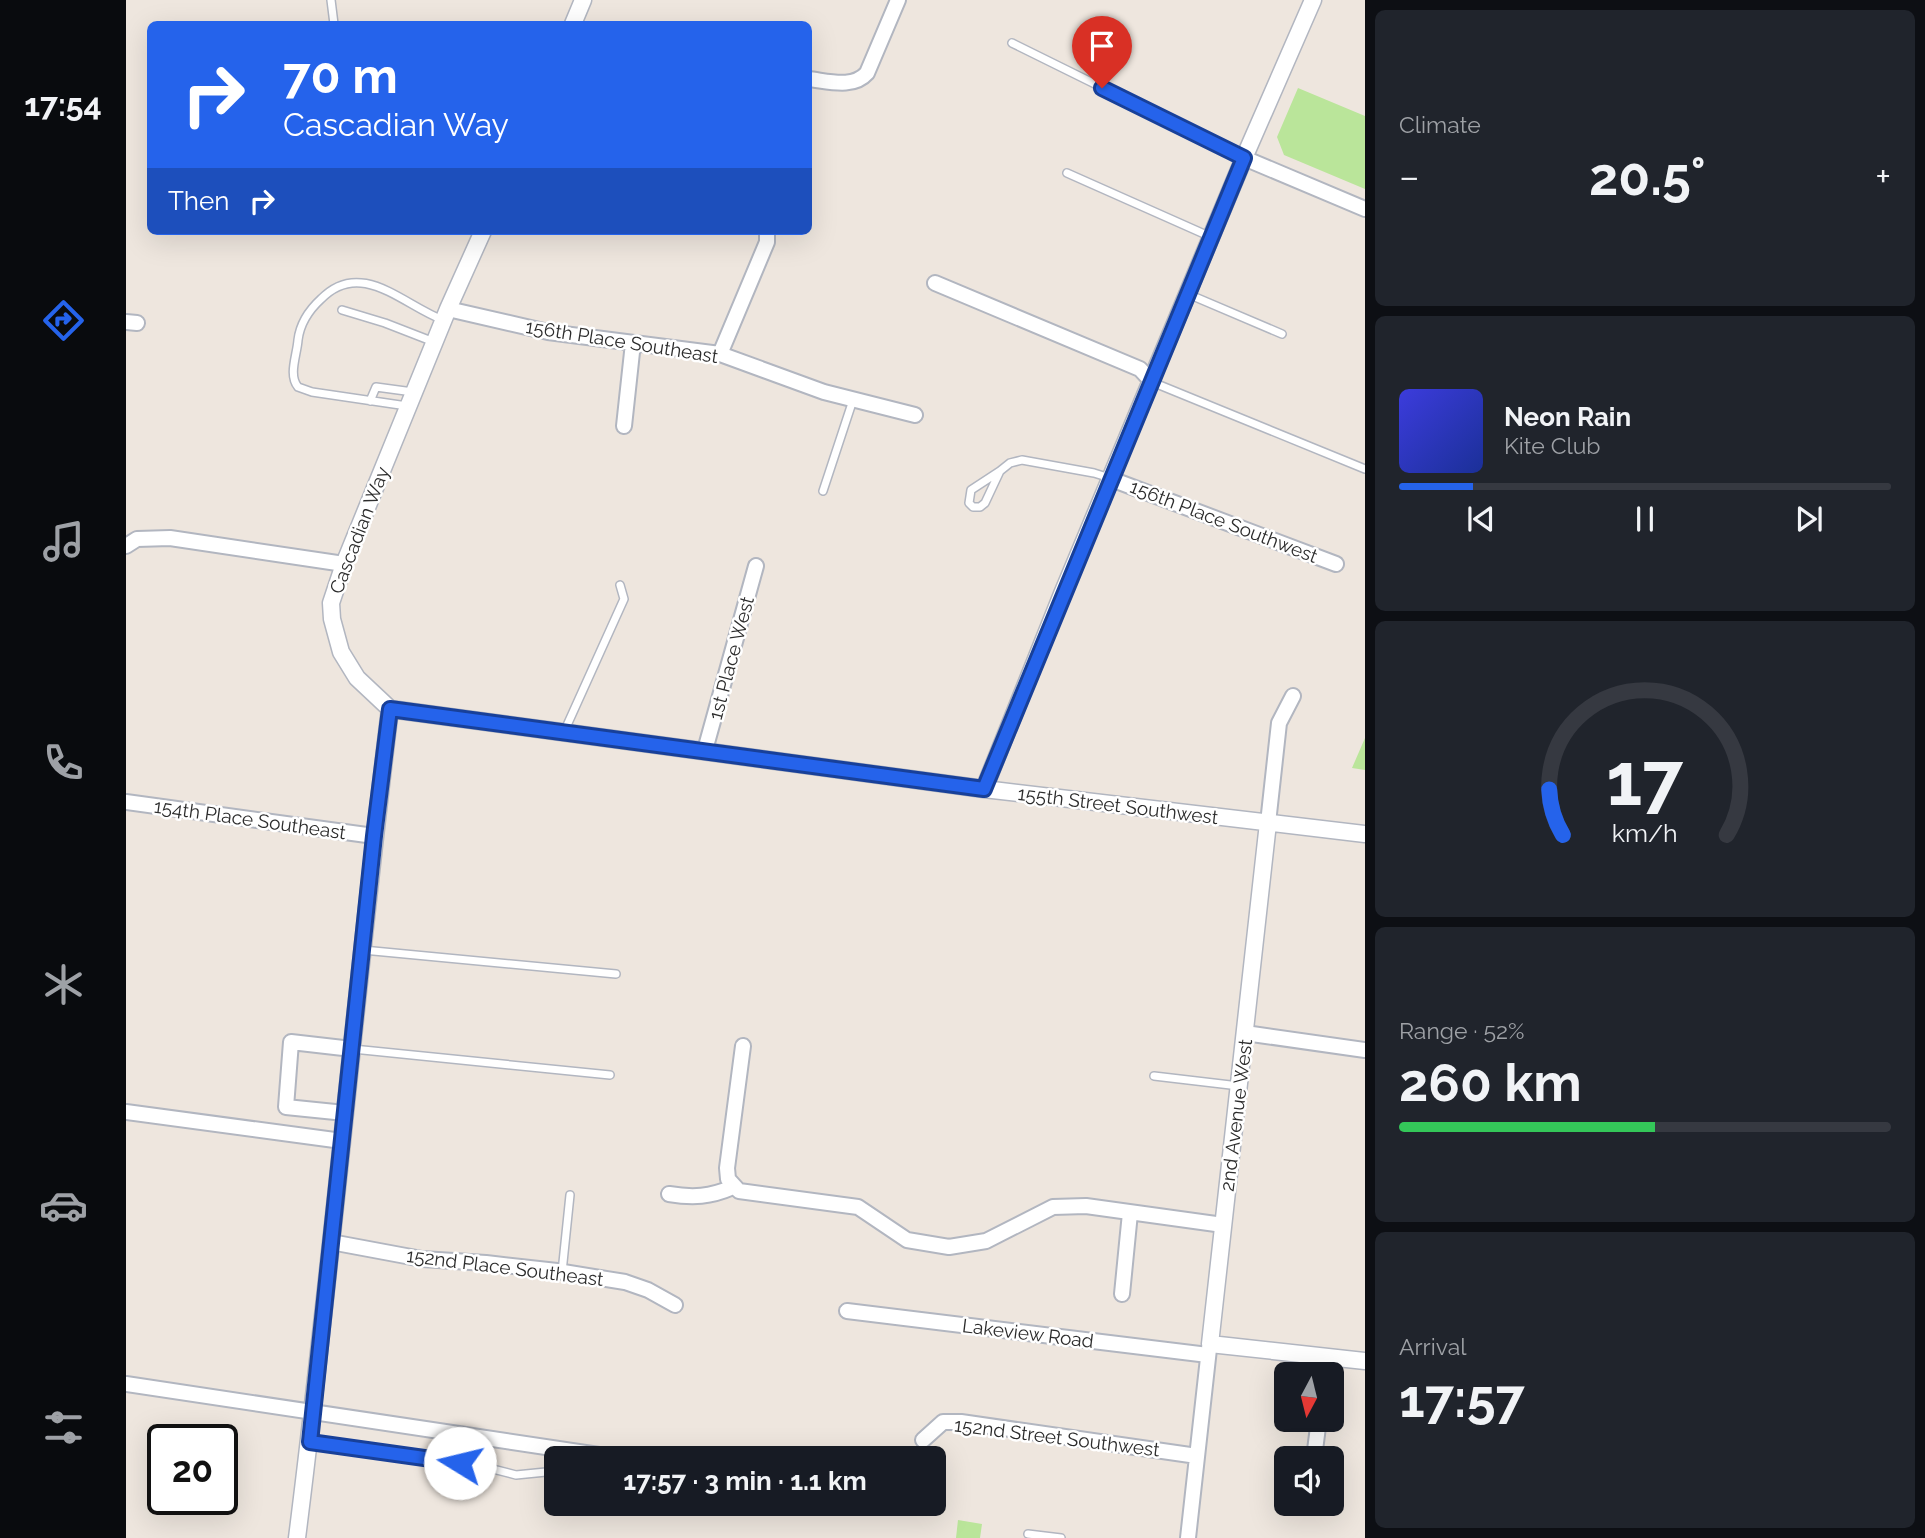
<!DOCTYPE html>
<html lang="en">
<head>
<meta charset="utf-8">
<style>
	:root { --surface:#171b24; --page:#20242c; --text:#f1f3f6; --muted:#9ea1a6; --line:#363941; --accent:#2563eb }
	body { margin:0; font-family:Raleway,sans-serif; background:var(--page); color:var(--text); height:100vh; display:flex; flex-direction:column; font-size:26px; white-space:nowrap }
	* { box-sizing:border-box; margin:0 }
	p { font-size:23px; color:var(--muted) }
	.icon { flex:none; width:38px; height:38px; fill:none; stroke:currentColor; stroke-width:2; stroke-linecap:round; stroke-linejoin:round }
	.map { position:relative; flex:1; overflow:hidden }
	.panel { display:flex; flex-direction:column; gap:10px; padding:10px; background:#0d0f14; width:560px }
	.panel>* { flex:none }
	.guide { position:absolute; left:21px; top:21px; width:665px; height:214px; border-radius:10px; box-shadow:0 7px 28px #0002; background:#2563eb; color:#fff; overflow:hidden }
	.needle { width:46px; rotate:187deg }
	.fabs { position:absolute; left:1148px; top:1362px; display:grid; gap:14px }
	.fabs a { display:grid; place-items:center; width:70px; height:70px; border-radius:10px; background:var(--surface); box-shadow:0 7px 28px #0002; font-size:35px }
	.speed { position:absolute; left:21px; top:1424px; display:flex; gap:14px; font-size:35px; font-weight:700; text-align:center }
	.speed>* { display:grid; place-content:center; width:91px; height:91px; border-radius:50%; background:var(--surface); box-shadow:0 7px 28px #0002; line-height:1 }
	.speed .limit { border:4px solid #111; border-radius:10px; background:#fff; color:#111 }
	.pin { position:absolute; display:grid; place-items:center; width:60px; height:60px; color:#fff; margin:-72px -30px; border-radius:50% 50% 50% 0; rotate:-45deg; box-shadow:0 0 7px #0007 }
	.pin .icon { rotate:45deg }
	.me { position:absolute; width:77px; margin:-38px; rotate:279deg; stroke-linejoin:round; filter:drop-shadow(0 0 5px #0008) }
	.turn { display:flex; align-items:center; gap:24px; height:147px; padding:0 21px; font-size:32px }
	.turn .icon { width:91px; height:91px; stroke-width:2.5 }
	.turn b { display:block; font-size:49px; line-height:60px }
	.then { display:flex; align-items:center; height:66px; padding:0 21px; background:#0003; gap:14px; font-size:26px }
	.big { font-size:52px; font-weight:700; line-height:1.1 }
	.panel .card { flex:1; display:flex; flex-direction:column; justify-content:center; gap:10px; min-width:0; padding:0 24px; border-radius:10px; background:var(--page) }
	.panel .dial { align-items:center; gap:0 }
	.dial svg { height:182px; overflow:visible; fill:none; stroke:var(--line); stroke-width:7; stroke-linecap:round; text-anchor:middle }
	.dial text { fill:var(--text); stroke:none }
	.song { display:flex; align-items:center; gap:21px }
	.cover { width:84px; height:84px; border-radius:10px; background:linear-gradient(135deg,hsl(240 70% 55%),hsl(230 70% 35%)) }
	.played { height:7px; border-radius:4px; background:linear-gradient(90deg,var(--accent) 15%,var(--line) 15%) }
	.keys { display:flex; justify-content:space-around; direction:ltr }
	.heat { display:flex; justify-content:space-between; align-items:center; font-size:38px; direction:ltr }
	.charge { height:10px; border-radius:5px; background:linear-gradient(90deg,#34c759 52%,var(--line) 0) }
	.trip { position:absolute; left:418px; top:1446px; width:402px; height:70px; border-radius:10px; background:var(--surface); box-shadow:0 7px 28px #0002; font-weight:700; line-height:70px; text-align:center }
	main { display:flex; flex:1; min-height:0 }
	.tab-bar { display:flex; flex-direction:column; width:126px; justify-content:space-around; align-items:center; background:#090b0e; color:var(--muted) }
	.tab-bar .icon { width:49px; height:49px }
	.tab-bar .selected { color:var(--accent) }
	.tab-bar b { font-size:32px; color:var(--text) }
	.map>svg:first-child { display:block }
	.green { fill:#bae59a }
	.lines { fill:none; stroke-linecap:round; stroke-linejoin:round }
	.service-casing { stroke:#b2b6c0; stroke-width:10 }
	.minor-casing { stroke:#b2b6c0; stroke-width:18 }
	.tertiary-casing { stroke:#b2b6c0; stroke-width:19 }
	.service { stroke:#fff; stroke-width:7 }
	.minor { stroke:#fff; stroke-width:14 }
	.tertiary { stroke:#fff; stroke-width:16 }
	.route-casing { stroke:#184099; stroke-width:18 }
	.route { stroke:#2563eb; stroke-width:12 }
	.labels { text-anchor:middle; stroke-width:5; stroke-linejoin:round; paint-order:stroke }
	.street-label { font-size:19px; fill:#2c2c2c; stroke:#fff }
</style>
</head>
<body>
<main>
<nav class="tab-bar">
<b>17:54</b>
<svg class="icon selected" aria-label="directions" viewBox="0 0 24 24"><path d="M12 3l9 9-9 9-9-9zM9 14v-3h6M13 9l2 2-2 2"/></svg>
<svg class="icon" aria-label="music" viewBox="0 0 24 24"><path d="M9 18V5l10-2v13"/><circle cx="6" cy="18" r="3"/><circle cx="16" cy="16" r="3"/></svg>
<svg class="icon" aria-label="phone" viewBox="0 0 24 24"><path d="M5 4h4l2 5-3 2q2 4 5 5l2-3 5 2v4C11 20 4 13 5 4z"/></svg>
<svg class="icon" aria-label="climate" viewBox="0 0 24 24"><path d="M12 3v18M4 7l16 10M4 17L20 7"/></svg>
<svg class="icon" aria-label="car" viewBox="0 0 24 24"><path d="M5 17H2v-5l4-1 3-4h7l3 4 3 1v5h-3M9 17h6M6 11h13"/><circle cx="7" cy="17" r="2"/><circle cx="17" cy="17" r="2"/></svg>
<svg class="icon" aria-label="filters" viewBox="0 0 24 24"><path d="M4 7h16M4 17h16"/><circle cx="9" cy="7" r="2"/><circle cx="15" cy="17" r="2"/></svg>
</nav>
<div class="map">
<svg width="1239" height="1538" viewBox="0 0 1239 1538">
	<rect width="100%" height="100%" fill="#eee6de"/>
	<path class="green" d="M1172,88L1239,116V189L1158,155L1151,137Z
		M1239,738V770L1226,768Z
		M832,1520L856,1524L854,1538H830Z"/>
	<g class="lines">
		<g class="service-casing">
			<path id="service" d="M205,0L208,24
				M886,43L1117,157
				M941,173L1085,237
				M1062,294L1156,334
				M216,310L259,323L308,342
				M1026,382L1239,469
				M244,401L250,387L287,392
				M281,406L186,392L172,387C162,375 171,355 172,340C174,324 183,310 195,299C235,258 277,305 317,320
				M874,471L845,490L843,503L847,507H854L859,503L874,471L884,463L896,460L968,473L984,478
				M697,491L727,400
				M438,732L498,599L494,585
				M237,950L490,974
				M227,1049L484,1075
				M1028,1076L1113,1086
				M436,1272L444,1195
				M184,1442L355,1466L390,1475L430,1471
				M902,1534L935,1538"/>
		</g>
		<g class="minor-casing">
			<path id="minor" d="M682,79C702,81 727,89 741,73L772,0
				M1118,158L1239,209
				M809,283L1014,369L1026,382
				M322,309L422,332L594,354L698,392L789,415
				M0,322L11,323
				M594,354L641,242V231
				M498,426L507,343
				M985,479L1210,564
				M0,546L11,539L44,538L218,564
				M579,750L630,566
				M0,802L248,836
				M1142,823L1153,723L1167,696
				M1119,1033L1239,1050
				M617,1046L601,1168L602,1179L613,1191L732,1207L781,1240L823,1247L860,1241L927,1207L960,1206L1097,1225
				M0,1112L216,1141
				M219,1113L160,1107L165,1042L226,1049
				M543,1194C567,1198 584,1197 607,1187
				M205,1242L296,1259L360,1263L431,1271L499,1282L522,1290L549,1305
				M996,1294L1004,1213
				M721,1311L1082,1355
				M1200,1374L1202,1357
				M0,1384L493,1458
				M797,1440L817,1422H835L1071,1456
				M1188,1458L1193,1419
				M1062,1538L1083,1349"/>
		</g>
		<g class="tertiary-casing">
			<path id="tertiary" d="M447,24L457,0
				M264,709L858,789L1239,834
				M264,709L231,678L215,652L206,619L205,603L218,564L322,309L357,231
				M858,789L936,594L1118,158L1187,0
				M1142,823L1084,1344L1239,1361
				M171,1538C206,1262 230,985 264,709"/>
		</g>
		<use href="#service" class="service"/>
		<use href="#minor" class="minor"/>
		<use href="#tertiary" class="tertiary"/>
	</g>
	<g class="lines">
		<g class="route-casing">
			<path id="route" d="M334,1463L184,1442L248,836L264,709L858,789L1118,158L976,88"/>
		</g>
		<use href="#route" class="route"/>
	</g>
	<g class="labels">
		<g class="street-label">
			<text transform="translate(496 341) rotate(9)" y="7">156th Place Southeast</text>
			<text transform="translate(1098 521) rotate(21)" y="7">156th Place Southwest</text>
			<text transform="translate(233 530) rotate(-69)" y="7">Cascadian Way</text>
			<text transform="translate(605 658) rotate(-75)" y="7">1st Place West</text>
			<text transform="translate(992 805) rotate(7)" y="7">155th Street Southwest</text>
			<text transform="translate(124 819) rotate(8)" y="7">154th Place Southeast</text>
			<text transform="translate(1110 1115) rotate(-83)" y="7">2nd Avenue West</text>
			<text transform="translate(379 1267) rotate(7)" y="7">152nd Place Southeast</text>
			<text transform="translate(902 1333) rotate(7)" y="7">Lakeview Road</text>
			<text transform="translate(931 1437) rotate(7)" y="7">152nd Street Southwest</text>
		</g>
	</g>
</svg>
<div class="fabs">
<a><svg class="needle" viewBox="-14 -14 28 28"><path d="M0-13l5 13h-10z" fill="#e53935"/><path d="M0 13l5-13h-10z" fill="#9ea1a6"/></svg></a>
<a><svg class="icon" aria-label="sound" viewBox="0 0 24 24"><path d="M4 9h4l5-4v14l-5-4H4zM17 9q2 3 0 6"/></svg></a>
</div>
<div class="speed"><div class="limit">20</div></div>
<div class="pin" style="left:976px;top:88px;background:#d93025"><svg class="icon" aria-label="arrive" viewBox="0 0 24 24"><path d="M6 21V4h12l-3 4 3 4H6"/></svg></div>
<svg class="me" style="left:334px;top:1463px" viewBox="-20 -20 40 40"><circle r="19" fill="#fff"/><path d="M0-13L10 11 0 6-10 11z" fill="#2563eb"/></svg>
<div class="trip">17:57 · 3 min · 1.1 km</div>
<div class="guide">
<div class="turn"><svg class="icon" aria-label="right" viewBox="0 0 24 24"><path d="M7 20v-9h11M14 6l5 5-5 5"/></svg><div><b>70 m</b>Cascadian Way</div></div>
<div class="then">Then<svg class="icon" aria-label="right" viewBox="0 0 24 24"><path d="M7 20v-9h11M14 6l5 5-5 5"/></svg></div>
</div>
</div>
<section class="panel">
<div class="card"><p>Climate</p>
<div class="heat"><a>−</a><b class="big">20.5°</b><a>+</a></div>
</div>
<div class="card">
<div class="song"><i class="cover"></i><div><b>Neon Rain</b><p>Kite Club</p></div></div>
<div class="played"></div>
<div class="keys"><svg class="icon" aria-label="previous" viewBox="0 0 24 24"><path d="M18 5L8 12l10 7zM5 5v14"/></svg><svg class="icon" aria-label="pause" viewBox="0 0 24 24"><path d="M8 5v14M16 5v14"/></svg><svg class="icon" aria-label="next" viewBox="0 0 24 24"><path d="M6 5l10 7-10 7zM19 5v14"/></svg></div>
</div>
<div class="card dial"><svg viewBox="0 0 100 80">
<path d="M14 69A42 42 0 1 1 86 69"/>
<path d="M14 69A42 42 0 0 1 8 49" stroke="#2563eb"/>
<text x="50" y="56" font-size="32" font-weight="700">17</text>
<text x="50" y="72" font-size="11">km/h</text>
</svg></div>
<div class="card"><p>Range · 52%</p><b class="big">260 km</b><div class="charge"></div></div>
<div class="card"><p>Arrival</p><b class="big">17:57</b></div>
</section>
</main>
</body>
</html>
